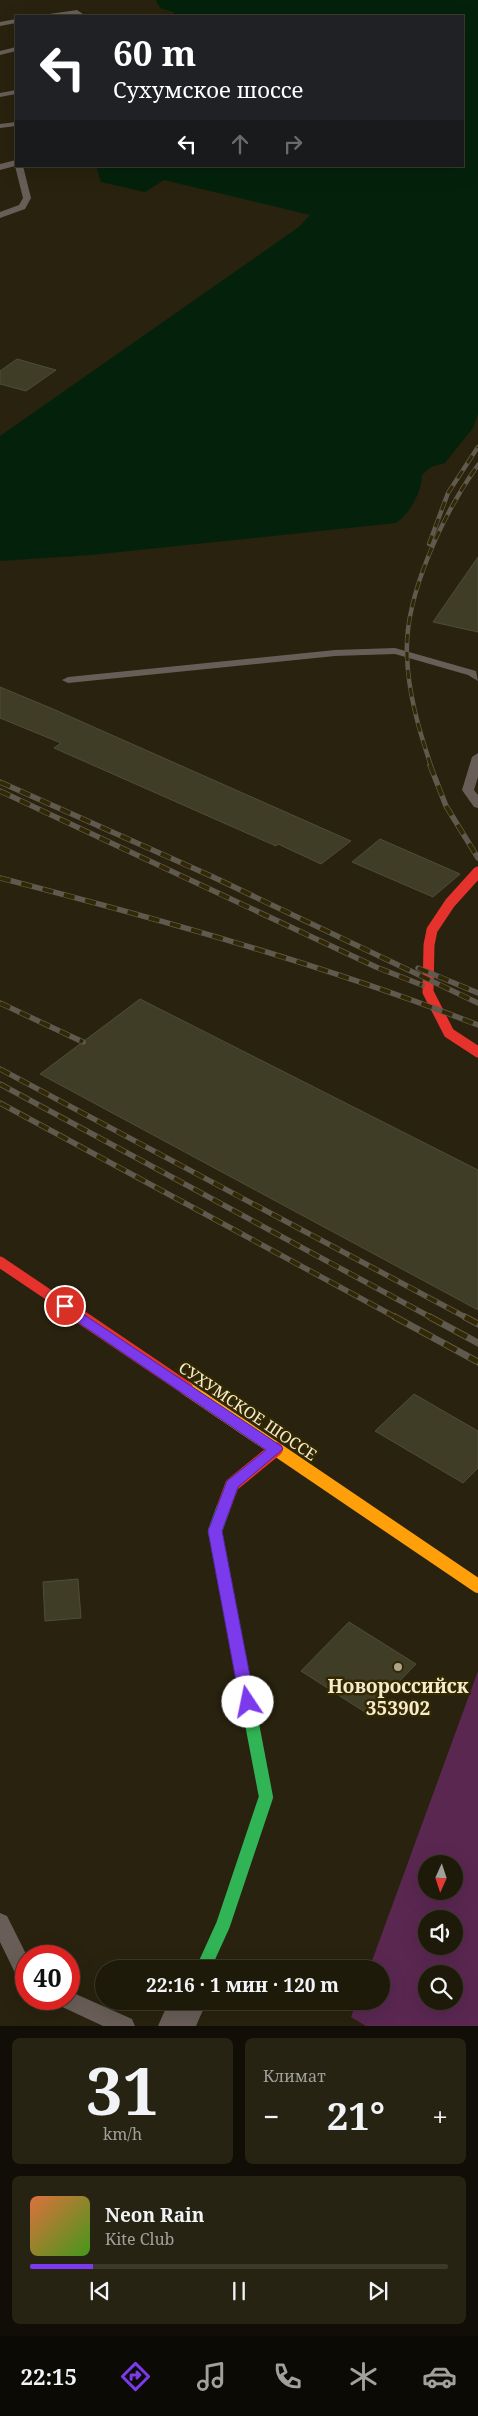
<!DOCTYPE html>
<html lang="ru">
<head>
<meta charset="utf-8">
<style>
	:root { --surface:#1e1a0a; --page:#262313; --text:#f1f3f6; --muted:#a1a19c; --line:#3c382b; --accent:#7c3aed }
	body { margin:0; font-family:"Noto Serif",serif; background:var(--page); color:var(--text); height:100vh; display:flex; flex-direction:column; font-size:19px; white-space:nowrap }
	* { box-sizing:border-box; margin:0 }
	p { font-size:16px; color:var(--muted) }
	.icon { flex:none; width:28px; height:28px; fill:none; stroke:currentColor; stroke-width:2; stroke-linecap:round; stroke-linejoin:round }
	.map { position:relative; height:2026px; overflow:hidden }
	.details { display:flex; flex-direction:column; gap:12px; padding:12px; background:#100e06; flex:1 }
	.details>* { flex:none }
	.top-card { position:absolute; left:15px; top:15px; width:449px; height:152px; border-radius:0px; box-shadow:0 5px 20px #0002,0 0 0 1px var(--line); background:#202124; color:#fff; overflow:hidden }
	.needle { width:32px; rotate:183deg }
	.controls { position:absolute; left:418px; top:1855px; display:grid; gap:10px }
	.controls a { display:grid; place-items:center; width:45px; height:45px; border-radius:50%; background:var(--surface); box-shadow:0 5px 20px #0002,0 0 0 1px var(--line); font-size:25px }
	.speed { position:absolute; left:15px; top:1945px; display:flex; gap:10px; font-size:25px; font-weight:700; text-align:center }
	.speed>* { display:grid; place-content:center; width:65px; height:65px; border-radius:50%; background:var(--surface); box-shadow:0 5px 20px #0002,0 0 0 1px var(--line); line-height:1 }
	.speed .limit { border:8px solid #d22; background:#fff; color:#111 }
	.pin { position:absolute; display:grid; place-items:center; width:42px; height:42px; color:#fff; margin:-21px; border:2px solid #fff; border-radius:50%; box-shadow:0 1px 5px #0007 }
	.me { position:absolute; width:55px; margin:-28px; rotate:349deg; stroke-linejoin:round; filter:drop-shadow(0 0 4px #0008) }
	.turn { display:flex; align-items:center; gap:18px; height:105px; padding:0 15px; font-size:22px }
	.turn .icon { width:65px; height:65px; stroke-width:2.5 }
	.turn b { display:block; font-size:35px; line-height:42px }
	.lanes { display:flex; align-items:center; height:48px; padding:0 15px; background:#0003; justify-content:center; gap:25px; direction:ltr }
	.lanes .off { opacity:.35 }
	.big { font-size:38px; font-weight:700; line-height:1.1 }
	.details .widget { flex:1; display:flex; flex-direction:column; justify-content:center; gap:8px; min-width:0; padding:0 18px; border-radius:8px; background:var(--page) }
	.details .dial { align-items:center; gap:0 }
	.dial b { font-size:65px; line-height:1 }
	.song { display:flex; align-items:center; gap:15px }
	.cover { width:60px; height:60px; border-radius:8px; background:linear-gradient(135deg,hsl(20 70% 55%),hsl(100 70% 35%)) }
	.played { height:5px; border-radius:2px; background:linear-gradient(90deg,var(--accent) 15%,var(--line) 15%) }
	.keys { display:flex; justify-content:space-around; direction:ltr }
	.heat { display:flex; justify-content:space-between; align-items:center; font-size:28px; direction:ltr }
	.details .tiles { flex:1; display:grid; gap:12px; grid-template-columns:1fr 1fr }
	.widget:last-child { grid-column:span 2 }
	.trip { position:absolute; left:95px; top:1960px; width:295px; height:50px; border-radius:25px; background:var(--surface); box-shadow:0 5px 20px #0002,0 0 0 1px var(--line); font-weight:700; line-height:50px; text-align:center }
	.tab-bar { display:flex; height:80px; justify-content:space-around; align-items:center; background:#0c0a04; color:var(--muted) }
	.tab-bar .icon { width:35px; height:35px }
	.tab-bar .active { color:var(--accent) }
	.tab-bar b { font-size:22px; color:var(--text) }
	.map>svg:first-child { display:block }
	.green { fill:#5a2751; fill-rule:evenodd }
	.water { fill:#04220b }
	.building { fill:#403d27; stroke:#4f4d37 }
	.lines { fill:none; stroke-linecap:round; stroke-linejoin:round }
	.lane { fill:#685e57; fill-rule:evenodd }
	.street { fill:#685e57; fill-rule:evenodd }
	.fast { stroke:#30b455; stroke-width:14 }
	.slow { stroke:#ff9f0a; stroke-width:14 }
	.jam-far1 { stroke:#e5322d; stroke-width:11 }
	.jam { stroke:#e5322d; stroke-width:14 }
	.rail-far2-casing { stroke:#60594d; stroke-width:4.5 }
	.rail-far1-casing { stroke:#60594d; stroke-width:5.5 }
	.rail-casing { stroke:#60594d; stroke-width:7 }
	.rail-far2 { stroke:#332804; stroke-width:3; stroke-dasharray:9; stroke-linecap:butt }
	.rail-far1 { stroke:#332804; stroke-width:4; stroke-dasharray:11; stroke-linecap:butt }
	.rail { stroke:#332804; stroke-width:5; stroke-dasharray:14; stroke-linecap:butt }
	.route { fill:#7c3aed; stroke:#51269a }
	.poi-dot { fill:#aea588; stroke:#332804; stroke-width:2 }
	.labels { text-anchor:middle; stroke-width:5; stroke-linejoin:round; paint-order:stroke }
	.street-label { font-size:16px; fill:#f6ebca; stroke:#332804 }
	.near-poi-label { font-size:19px; font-weight:bold; fill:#f6ebca; stroke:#332804 }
</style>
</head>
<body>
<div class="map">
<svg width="478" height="2026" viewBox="0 0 478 2026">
	<rect width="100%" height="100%" fill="#28220e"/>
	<path class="green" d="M478,1671V2026H366L351,2017L357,2001H381V1969H369ZM426,1864H454V1891H426ZM426,1919H454V1946H426ZM426,1974H454V2001H426Z"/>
	<path class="water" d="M156,0H478V414L473,428L445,463L431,467L422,475C422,491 410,514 396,523L91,555L0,561V436L299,227L310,215L164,180L145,192L101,182L96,166H462V16H176L173,12L160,8Z"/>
	<path class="building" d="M17,359L56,370L26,391L0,384V371Z
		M478,557V632L433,622Z
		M0,687L53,709L351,841L321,864L278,844L276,846L54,748L61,743L0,718Z
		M380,839L460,874L433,897L352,862Z
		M140,999L478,1170V1310L40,1074Z
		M414,1394L478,1431V1468L463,1483L375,1431Z
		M78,1579L81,1618L45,1621L43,1582Z
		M349,1622L416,1664L368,1714L301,1671Z"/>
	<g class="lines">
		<path class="lane" d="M77,10L86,16L75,14L35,16Z
			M16,19V23L0,26V22Z
			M16,47V51L0,55V51Z
			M16,90V94L0,97V93Z
			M16,122V126L0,128V124Z
			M16,160V166H23L31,198L25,209L0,218V212L19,205L23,198L15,166L0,170V164Z
			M395,648L476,671L478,681L468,675L395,654L335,656L68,683L62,680L68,677L335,650Z
			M478,753V777L474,790L478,795V808L474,807L462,790L472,757Z
			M0,1913L7,1916L27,1956L26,1984L19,1981L0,1942Z
			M69,1991L132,2019L135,2026H103L58,2005L55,1999H69Z"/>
		<path class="street" d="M169,2001H207L196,2026H158Z"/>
		<path class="fast" d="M203,1969L223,1925L266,1797L215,1531L223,1509"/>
		<path class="slow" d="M186,1388L478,1586"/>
		<path class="jam-far1" d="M478,872L450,903L432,930L429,945L428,992L449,1033L478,1052
			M0,1262L83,1318"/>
		<path class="jam" d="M81,1317L186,1388
			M223,1509L232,1485L276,1449"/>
		<g class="rail-far2-casing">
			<path id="rail-far2" d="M429,544L448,493L478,447
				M431,766C419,730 408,693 407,655C404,596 444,512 478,465"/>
		</g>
		<g class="rail-far1-casing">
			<path id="rail-far1" d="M430,765L446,806L478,858
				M0,782L211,876L478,1003
				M0,791L376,967L422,985
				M0,878C162,920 322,964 478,1025
				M418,968L478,993
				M0,1003L83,1042
				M0,1069L467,1318
				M0,1084L432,1318
				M0,1103L397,1318"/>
		</g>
		<g class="rail-casing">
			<path id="rail" d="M395,1317L478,1362
				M430,1317L478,1343
				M465,1317L478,1324"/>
		</g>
		<use href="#rail-far2" class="rail-far2"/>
		<use href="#rail-far1" class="rail-far1"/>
		<use href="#rail" class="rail"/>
	</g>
	<path class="route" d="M65,1302L281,1446L283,1449L238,1487L222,1531L255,1702L253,1707L248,1708L242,1707L240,1702L208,1531L227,1481L266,1450L60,1310L59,1306Z"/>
	<circle class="poi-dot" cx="398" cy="1667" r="5"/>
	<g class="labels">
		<g class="street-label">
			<text transform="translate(248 1411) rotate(34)" y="6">СУХУМСКОЕ ШОССЕ</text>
		</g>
		<g class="near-poi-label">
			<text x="398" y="1693">Новороссийск<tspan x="398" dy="22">353902</tspan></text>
		</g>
	</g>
</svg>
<div class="controls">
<a><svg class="needle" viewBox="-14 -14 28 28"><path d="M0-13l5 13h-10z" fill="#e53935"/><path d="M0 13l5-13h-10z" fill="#a1a19c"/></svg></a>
<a><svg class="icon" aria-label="sound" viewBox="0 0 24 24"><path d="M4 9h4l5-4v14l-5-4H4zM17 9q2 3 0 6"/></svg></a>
<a><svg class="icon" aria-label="search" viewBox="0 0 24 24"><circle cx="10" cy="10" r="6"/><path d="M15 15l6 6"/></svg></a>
</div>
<div class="speed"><div class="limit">40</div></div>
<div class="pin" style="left:65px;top:1306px;background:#d93025"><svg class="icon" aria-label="arrive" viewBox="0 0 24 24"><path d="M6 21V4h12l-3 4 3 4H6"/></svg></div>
<svg class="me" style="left:248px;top:1702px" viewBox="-20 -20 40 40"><circle r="19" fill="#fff"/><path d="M0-13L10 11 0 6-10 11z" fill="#7c3aed"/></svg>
<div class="trip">22:16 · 1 мин · 120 m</div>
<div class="top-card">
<div class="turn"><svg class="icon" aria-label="left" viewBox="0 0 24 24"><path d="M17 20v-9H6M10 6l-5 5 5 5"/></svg><div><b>60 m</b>Сухумское шоссе</div></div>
<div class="lanes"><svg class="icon" aria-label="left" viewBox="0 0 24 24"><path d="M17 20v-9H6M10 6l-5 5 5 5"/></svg><svg class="icon off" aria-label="ahead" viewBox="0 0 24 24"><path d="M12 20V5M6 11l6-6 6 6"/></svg><svg class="icon off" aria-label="right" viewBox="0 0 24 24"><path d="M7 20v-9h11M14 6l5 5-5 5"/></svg></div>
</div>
</div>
<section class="details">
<div class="tiles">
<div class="widget dial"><b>31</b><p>km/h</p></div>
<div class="widget"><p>Климат</p>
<div class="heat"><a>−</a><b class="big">21°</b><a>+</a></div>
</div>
<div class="widget">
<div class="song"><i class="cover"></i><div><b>Neon Rain</b><p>Kite Club</p></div></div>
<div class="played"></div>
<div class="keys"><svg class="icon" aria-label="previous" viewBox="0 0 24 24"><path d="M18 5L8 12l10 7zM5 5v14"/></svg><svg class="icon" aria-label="pause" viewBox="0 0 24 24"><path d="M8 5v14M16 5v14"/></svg><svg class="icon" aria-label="next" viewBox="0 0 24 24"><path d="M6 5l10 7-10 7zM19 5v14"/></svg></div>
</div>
</div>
</section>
<nav class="tab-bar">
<b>22:15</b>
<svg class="icon active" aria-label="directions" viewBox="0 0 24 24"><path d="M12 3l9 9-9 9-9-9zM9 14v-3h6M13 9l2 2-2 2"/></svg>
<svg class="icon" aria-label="music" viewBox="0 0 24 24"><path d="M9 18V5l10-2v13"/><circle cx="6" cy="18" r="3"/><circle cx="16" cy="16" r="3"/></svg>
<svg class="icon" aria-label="phone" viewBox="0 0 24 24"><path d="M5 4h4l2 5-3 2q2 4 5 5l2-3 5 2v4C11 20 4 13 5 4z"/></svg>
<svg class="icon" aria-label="climate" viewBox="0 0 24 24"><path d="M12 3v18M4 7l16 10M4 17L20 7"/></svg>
<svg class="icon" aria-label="car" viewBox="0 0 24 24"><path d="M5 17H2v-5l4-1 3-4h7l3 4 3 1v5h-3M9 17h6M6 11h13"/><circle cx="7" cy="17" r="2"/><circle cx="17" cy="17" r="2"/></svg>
</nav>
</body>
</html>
